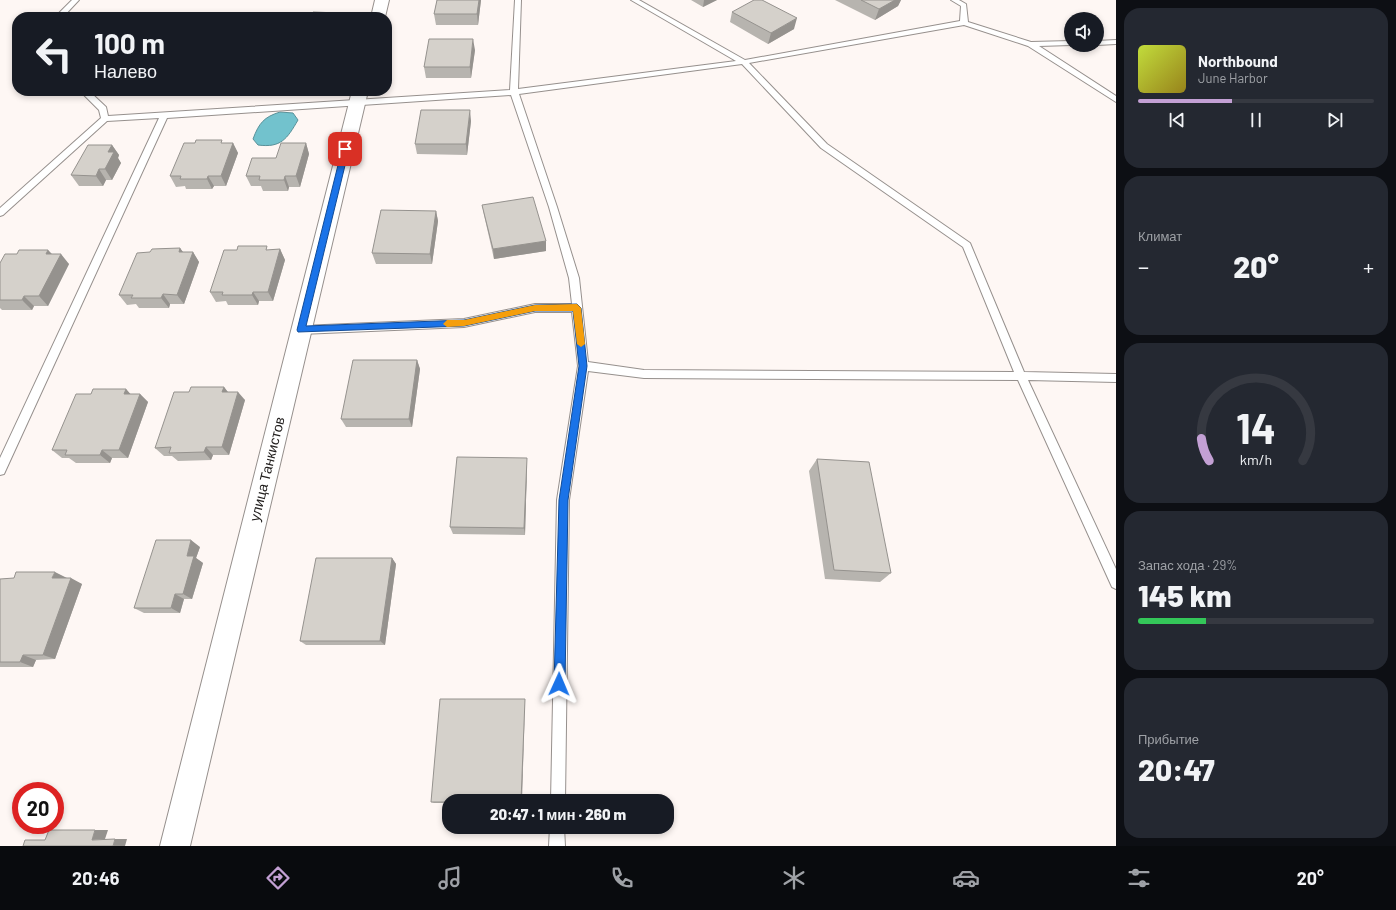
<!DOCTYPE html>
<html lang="ru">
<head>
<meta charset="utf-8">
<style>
	:root { --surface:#171b24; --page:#242831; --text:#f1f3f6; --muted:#9ea1a6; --line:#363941; --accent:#c3a0d4 }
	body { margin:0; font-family:Barlow,sans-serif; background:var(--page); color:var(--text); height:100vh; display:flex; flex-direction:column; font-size:15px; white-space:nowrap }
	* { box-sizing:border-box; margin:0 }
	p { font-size:13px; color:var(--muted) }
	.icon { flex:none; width:22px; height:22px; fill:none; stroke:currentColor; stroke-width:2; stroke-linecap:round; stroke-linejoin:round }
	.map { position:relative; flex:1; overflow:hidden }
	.panel { display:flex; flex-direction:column; gap:8px; padding:8px; background:#0d0f14; width:280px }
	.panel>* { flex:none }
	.guide { position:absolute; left:12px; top:12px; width:380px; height:84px; border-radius:16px; box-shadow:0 2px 6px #0003; background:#171b24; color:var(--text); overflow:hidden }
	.fabs { position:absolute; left:1064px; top:12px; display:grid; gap:8px }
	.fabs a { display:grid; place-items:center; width:40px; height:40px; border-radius:50%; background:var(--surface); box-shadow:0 2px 6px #0003; font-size:20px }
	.speed { position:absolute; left:12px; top:782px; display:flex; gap:8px; font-size:20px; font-weight:700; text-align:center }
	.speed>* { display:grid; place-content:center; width:52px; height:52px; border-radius:50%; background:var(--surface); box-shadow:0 2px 6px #0003; line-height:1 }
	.speed .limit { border:6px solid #d22; background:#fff; color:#111 }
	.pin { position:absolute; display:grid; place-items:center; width:34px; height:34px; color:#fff; margin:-17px; border-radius:8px; box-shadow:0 2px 6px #0006 }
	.me { position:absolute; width:44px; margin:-22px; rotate:1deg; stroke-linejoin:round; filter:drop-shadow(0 0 3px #0008) }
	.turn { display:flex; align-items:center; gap:14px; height:84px; padding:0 16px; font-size:18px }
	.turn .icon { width:52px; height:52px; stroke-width:2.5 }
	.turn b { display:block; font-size:28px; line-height:34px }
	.big { font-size:30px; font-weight:800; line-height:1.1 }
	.panel .widget { flex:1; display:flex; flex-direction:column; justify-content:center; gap:6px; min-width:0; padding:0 14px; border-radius:16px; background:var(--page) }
	.panel .dial { align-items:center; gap:0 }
	.dial svg { height:104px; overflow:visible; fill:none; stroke:var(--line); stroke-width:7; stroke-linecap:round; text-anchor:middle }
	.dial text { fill:var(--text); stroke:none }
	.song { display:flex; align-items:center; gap:12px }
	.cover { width:48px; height:48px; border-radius:6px; background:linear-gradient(135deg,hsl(70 70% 55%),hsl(50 70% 35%)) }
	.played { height:4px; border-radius:2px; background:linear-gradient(90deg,var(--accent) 40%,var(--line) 40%) }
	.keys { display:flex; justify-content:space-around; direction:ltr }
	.heat { display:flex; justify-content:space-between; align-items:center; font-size:22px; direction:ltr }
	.charge { height:6px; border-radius:3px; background:linear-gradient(90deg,#34c759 29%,var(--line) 0) }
	.trip { position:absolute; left:442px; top:794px; width:232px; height:40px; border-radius:16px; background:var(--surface); box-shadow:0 2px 6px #0003; font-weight:800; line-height:40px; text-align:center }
	.dock { display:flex; height:64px; justify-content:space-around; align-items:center; background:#090b0e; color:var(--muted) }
	.dock .icon { width:28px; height:28px }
	.dock .selected { color:var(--accent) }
	.dock b { font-size:18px; color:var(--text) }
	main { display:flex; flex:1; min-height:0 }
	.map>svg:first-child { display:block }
	.water { fill:#72c2cd; stroke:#5a9199 }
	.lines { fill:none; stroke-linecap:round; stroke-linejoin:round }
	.service-casing { stroke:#96908d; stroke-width:2 }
	.minor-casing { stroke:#96908d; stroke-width:2 }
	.service { fill:#fff; fill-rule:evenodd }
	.minor { fill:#fff; fill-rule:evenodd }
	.wall { fill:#b7b4af }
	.shaded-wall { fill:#95928e }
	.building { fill:#d5d1cb; stroke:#95928e }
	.route { fill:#1a73e8; stroke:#114b97 }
	.slow { fill:#f59e0b }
	.labels { text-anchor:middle; stroke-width:3; stroke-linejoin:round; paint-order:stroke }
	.street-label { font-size:14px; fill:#23201f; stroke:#fff }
</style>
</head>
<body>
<main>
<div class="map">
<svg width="1116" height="846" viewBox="0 0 1116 846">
	<rect width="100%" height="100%" fill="#fef7f4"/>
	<path class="water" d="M280,112L293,113L298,120C287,139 281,148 258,145L253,139C259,123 264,117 280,112Z"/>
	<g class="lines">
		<g class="service-casing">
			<path id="service" d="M72,0H79L63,17H55Z
				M515,0H521L518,89L736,61L631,0H639L745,60L960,21L961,6L951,0H959L966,4L968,22L1031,42L1071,41V45L1039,46L1116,96V102L1028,46L964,25L749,63L827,144L970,243L1024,372L1116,374V382L1028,380L1116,569V589L1112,587L1018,380L644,378L588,371L569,500L565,801H551L557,500L578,366L572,312H535L464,327L301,334L297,333L296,330L297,327L301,326L464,319L535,304H572L569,278L549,207L511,95L167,118L4,474L0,475V458L159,118L107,121L3,215L0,216V208L101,118L99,110L80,91H89L106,107L108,116L510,90ZM742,64L821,148L963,247L1014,372L644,370L588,362L579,278L557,207L519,94Z
				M1116,40V44L1097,45H1096L1097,41Z
				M550,827H564L565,846H549Z"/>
		</g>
		<g class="minor-casing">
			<path id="minor" d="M375,0H389L385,17H371Z
				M352,91H368L190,846H160Z"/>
		</g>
		<use href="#service" class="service"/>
		<use href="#minor" class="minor"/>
	</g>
	<path class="wall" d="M437,0H481L478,25H436L434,14Z
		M691,0H717L703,7Z
		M835,0H901L898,6L875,20Z
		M732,12L794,29L768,44L730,22Z
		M475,50L471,78H426L424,67Z
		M266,91H301L300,95H268Z
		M471,121L467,155L417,154L415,144Z
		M223,143H233L238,153L226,186H214L212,189H186L185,186L176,187L170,176Z
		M306,143L309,154L300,187H289L288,191H263L261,186H251L246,176L276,158Z
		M112,145L119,155L118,158L121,163L112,180H106L103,186H79L71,175Z
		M482,205L546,241V251L494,259L484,215Z
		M436,211L438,221L432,264H376L372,253Z
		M180,248L183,252H193L199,262L184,304H170L169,308H139L136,304L127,305L119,295L150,252Z
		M280,249L285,260L273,301H259L258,305H228L226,301L216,302L210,292L269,250Z
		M48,250L52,254L69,264L48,306H34L32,310H2L0,308V263L17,254Z
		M417,360L420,369L412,427H346L341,419Z
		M224,387L228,392L245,400L229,455H213L211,460L178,461L172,456H164L155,448L189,392Z
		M126,389L130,394H140L148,402L128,458H112L110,463H76L69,458H62L52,450L91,394Z
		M817,459L891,573L880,582L825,579L809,471Z
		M527,466L525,535L453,534L450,527Z
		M200,547L196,558L203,563L192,599H184L180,613H144L134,608Z
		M392,558L396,564L385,645H306L300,641Z
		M66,578L82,584L55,659L36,660L33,667H0V579L67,578Z
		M525,702L449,801V803H434L431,802Z"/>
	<path class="shaded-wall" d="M479,0H481L478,25L477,14Z
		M704,0H717L703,7Z
		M895,0H901L898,6L875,20L879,9Z
		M797,18L794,29L768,44L771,33Z
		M473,39L475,50L471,78L470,67Z
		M299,91H301L300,95Z
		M470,110L471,121L467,155L466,144Z
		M233,143L238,153L226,186L221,176Z
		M306,143L309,154L300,187L296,176Z
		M112,145L119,155L118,158L121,163L112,180L105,169L108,152Z
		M99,169L106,180L103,186L96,176Z
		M208,176L214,186L212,189L207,179Z
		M285,176L289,187L288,191L284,180Z
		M436,211L438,221L432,264L430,254Z
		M546,241V251L494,259L493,249Z
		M180,248L187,258L179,252Z
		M280,249L285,260L273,301L268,292Z
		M48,250L57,260L61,254L69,264L48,306L39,296L46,254Z
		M193,252L199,262L184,304L177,295Z
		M253,292L259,301L258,305L252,295Z
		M163,294L170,304L169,308L161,298Z
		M24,296L34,306L32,310L22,300Z
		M417,360L420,369L412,427L409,419Z
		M224,387L230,395L222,392Z
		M126,389L134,398L124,394Z
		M238,392L245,400L229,455L222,447Z
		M140,394L148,402L128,458L119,450Z
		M206,447L213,455L211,460L204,452Z
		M102,450L112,458L110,463L100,455Z
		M527,458V466L525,535L524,528Z
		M191,540L200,547L196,558L203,563L192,599L183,594L187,556Z
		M392,558L396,564L385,645L380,641Z
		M55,572L67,578L64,584L52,578Z
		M71,578L82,584L55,659L43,655Z
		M175,594L184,599L180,613L171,608Z
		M23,655L36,660L33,667L20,662Z
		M525,699V702L522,801H521Z
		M95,830H108L105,839L92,840Z
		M115,839H127L125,846H113Z"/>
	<path class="building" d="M437,0H479L477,14H434Z
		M754,0H762L797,18L771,33L732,12Z
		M861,0H895L879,9Z
		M313,12L339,13L338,17H311Z
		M429,39H473L470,67H424Z
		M421,110H470L466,144H415Z
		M196,140H222L221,143H233L221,176H208L207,179H180L181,176H170L184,143H195Z
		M281,143H306L296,176H285L284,180H259L260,176H246L252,158H276Z
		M88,145H112L108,152H114L105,169H99L96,176L71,175Z
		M533,197L546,241L493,249L482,205Z
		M381,210L436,211L430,254L372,253Z
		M238,246H267L266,250L280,249L268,292H253L252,295H222L223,292H210L224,250H237Z
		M180,248L179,252H193L177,295L163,294L161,298H131L133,295H119L137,253L150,252L152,249Z
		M19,250H48L46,254H61L39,296H24L22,300H0V263L5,254H17Z
		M353,360H417L409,419H341Z
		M191,387H224L222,392H238L222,447H206L204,452L169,453L171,447L155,448L174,392H189Z
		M93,389H126L124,394H140L119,450H102L100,455H65L67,450H52L76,394H91Z
		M457,457L527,458L524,528L450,527Z
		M817,459L869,462L891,573L834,570Z
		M156,540H191L187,556H194L183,594H175L171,608H134Z
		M316,558H392L380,641H300Z
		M16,572H55L52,578H71L43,655H23L20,662H0V579L14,578Z
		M440,699H525L521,801H449V802H431Z
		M49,830H95L92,840L115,839L113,846H23L25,840H45Z"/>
	<path class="route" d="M345,146L349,149L306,326L464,320L535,305L577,304L581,308L587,366L568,500L565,684L563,688L559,689L555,688L554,684L559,500L579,366L573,311H535L464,326L298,332L297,330L342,149Z"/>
	<path class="slow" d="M577,304L581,308L585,344L581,347L577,344L573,311H535L464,326L447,327L443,324L447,320H464L535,305Z"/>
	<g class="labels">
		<g class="street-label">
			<text transform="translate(267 469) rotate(-76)" y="5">улица Танкистов</text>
		</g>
	</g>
</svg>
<div class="fabs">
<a><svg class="icon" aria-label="sound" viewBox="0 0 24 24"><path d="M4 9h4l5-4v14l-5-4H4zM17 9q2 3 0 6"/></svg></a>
</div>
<div class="speed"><div class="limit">20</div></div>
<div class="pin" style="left:345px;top:149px;background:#d93025"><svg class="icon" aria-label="arrive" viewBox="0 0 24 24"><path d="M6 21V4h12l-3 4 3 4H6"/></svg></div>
<svg class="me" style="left:559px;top:684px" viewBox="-20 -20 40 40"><path d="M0-17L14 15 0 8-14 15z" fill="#1a73e8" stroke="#fff" stroke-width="4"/></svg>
<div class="trip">20:47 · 1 мин · 260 m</div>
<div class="guide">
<div class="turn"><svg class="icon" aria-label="left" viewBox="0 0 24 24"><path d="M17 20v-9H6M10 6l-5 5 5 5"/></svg><div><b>100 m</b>Налево</div></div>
</div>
</div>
<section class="panel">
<div class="widget">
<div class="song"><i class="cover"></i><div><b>Northbound</b><p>June Harbor</p></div></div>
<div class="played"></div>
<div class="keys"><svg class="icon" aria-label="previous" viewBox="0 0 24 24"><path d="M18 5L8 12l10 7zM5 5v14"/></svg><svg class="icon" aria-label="pause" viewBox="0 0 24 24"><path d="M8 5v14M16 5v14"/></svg><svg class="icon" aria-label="next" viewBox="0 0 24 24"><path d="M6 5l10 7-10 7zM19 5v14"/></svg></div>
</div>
<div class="widget"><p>Климат</p>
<div class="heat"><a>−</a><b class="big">20°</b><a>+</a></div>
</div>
<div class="widget dial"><svg viewBox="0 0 100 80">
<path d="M14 69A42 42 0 1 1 86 69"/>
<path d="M14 69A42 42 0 0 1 8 52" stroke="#c3a0d4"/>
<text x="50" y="56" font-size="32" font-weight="700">14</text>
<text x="50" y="72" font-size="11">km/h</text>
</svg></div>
<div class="widget"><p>Запас хода · 29%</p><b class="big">145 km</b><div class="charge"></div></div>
<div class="widget"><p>Прибытие</p><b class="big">20:47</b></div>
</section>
</main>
<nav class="dock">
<b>20:46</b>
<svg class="icon selected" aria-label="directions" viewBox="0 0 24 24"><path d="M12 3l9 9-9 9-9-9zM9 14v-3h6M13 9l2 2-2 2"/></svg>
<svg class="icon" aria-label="music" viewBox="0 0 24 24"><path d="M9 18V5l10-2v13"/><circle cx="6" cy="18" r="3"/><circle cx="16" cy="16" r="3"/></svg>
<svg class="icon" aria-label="phone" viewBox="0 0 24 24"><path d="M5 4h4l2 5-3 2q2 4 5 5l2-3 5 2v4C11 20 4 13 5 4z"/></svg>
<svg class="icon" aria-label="climate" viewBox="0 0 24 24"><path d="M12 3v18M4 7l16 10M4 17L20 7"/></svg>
<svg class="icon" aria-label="car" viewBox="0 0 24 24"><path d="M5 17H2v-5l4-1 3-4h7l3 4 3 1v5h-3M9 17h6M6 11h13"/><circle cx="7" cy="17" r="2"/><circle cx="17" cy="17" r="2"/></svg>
<svg class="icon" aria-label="filters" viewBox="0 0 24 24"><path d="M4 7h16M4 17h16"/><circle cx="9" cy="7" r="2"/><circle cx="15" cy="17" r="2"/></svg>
<b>20°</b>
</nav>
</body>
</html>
